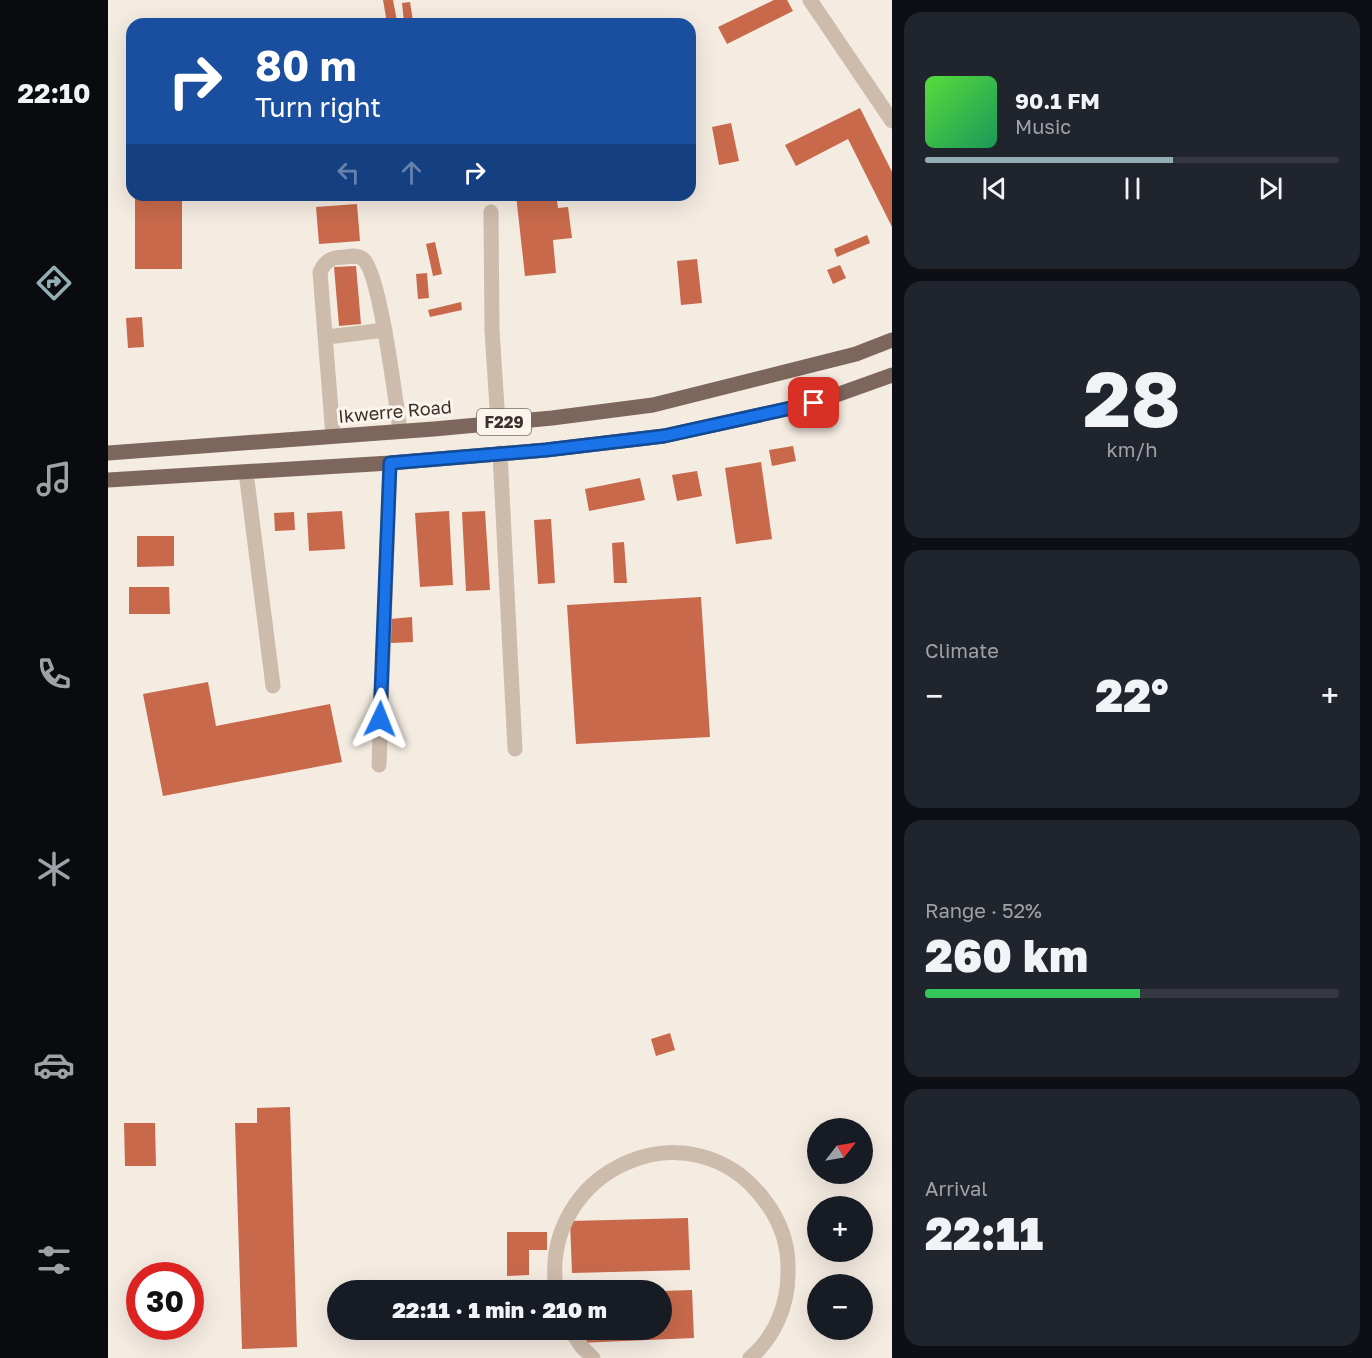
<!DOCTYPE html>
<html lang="en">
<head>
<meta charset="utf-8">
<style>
	:root { --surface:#171b24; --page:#20242c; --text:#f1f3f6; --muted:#9ea1a6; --line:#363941; --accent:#92aeb2 }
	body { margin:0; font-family:"Golos Text",sans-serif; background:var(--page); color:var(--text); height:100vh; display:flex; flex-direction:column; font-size:22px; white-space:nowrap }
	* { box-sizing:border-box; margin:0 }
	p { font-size:20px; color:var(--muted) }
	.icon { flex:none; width:33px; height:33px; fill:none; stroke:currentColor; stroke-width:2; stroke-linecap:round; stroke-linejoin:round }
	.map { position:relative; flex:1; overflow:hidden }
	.side { display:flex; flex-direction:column; gap:12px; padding:12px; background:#0d0f14; width:480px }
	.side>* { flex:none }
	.hud { position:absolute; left:18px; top:18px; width:570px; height:183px; border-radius:18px; box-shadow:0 6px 24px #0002; background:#1a4fa0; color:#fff; overflow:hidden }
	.needle { width:39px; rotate:59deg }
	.tools { position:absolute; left:699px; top:1118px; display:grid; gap:12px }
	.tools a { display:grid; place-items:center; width:66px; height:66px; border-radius:50%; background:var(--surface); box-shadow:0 6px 24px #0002; font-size:30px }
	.speed { position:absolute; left:18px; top:1262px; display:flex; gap:12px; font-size:30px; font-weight:700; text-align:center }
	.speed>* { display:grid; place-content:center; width:78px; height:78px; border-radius:50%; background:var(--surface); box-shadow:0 6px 24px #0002; line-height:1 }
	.speed .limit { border:9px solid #d22; background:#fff; color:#111 }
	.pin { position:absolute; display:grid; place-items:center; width:51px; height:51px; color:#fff; margin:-26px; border-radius:12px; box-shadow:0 3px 9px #0006 }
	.me { position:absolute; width:66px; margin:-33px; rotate:2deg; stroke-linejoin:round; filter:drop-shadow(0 0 4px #0008) }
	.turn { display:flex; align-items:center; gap:21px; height:126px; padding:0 30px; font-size:27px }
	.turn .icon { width:78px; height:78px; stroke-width:2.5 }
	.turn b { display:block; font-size:42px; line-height:51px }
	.lanes { display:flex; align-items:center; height:57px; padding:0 30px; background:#0003; justify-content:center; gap:30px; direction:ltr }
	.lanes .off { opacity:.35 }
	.big { font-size:45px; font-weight:800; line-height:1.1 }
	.side .widget { flex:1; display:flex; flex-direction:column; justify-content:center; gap:9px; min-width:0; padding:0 21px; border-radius:18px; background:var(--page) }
	.side .dial { align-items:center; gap:0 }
	.dial b { font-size:78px; line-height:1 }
	.song { display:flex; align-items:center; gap:18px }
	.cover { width:72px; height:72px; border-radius:9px; background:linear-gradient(135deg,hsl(110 70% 55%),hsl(150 70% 35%)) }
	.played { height:6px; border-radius:3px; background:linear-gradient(90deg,var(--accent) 60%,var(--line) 60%) }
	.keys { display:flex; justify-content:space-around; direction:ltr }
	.heat { display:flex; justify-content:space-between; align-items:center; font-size:33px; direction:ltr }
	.charge { height:9px; border-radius:4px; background:linear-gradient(90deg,#34c759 52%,var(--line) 0) }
	.trip { position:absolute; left:219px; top:1280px; width:345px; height:60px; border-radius:30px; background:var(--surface); box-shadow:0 6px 24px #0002; font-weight:800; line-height:60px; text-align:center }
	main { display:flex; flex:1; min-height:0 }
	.tab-bar { display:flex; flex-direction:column; width:108px; justify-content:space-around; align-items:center; background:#090b0e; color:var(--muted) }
	.tab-bar .icon { width:42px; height:42px }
	.tab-bar .selected { color:var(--accent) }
	.tab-bar b { font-size:27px; color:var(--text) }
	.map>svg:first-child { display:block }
	.building { fill:#c8694b }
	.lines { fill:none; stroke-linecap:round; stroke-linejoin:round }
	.minor { stroke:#cdbbac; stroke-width:15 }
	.major { stroke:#7d675c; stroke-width:15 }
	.route-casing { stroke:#114b97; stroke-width:15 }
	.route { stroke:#1a73e8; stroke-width:10 }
	.labels { text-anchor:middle; stroke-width:6; stroke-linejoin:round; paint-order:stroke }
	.shield { fill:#fbf5ee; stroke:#756b66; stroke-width:1.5 }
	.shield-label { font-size:16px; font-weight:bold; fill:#3b302b }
	.street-label { font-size:18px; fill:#3b302b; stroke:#fbf5ee }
</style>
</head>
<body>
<main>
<nav class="tab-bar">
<b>22:10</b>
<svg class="icon selected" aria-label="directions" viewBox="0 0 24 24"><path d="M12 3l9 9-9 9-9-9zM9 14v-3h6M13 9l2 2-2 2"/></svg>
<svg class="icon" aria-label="music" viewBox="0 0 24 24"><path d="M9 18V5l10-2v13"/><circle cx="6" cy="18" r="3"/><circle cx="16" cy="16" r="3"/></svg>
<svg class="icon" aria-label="phone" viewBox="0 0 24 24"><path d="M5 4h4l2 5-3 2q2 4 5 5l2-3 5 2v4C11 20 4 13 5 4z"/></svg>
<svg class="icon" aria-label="climate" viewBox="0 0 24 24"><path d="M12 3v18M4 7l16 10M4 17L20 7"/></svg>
<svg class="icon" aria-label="car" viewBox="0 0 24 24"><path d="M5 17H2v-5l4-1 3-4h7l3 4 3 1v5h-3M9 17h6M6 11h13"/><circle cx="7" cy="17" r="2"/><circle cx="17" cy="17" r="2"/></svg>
<svg class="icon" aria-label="filters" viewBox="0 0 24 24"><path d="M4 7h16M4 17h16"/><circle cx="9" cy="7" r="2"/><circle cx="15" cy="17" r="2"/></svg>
</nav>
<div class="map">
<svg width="784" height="1358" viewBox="0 0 784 1358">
	<rect width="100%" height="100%" fill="#f4ebe1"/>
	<path class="building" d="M275,0H285L289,21L279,23Z
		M666,0H679L685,11L619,44L610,27Z
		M302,2L305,21L296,22L294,3Z
		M752,108L784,172V227L740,139L688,166L677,145Z
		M623,123L631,161L611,165L604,127Z
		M27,195H74V269H27Z
		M408,195H448L450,208L460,207L464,238L445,240L448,273L417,276Z
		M249,204L252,241L211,244L208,207Z
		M759,235L762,243L729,257L726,249Z
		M327,242L334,274L325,276L318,244Z
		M589,259L594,303L573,305L569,261Z
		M732,265L738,278L725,284L719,270Z
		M248,266L253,324L231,326L226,267Z
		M319,273L321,298L310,299L308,274Z
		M353,302L354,310L322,317L320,310Z
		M34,317L36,347L20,348L18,318Z
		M685,446L688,461L664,466L661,450Z
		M653,462L664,539L628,544L617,468Z
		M589,471L594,496L569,501L564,475Z
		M532,478L537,500L481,511L477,489Z
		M234,511L237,549L201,551L199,513Z
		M341,511L345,585L312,587L307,513Z
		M377,511L382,590L358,591L354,512Z
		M186,512L187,530L167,531L166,513Z
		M443,519L447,583L430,584L426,520Z
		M29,536H66V566L29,567Z
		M516,542L519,583H506L504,543Z
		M21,587H61L62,614H21Z
		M593,597L602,737L468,744L459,605Z
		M304,617L305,642L283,643L282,619Z
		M100,682L108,726L222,704L234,762L55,796L35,694Z
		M562,1033L567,1050L548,1056L543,1039Z
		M182,1107L189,1347L134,1349L127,1123H149V1108Z
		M16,1123H47L48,1166H17Z
		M580,1218L582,1270L464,1273L462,1221Z
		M399,1232H439V1250H421V1275L399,1276Z
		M436,1282V1290H415L414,1283Z
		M584,1290L586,1338L471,1343V1329H554V1291Z"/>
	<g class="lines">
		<path class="minor" d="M702,0L784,121
			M383,212L384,330L390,423
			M219,337L277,330
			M225,436L212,272C218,260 224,257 237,257C244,256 250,255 255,259C272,272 288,404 292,431
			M392,453L407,749
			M138,472L165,686
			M271,765L282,463
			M448,1290C431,1169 584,1101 657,1201C673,1222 681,1247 680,1273C680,1305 667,1337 642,1358
			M462,1329L474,1347L485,1358"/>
		<path class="major" d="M0,453L326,429L444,418L545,405L748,354L784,340
			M0,480L282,463L438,450L556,436L706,403L784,375"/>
	</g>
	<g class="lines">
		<g class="route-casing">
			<path id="route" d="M272,719L282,463L438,450L556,436L706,403"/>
		</g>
		<use href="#route" class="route"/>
	</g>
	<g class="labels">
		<rect class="shield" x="369" y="409" width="54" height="26" rx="4.5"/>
		<g class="shield-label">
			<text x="396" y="428">F229</text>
		</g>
		<g class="street-label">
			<text transform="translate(287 412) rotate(-5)" y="6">Ikwerre Road</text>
		</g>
	</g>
</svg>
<div class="tools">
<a><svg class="needle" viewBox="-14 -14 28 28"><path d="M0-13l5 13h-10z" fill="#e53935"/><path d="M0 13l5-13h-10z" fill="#9ea1a6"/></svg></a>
<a>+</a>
<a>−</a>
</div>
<div class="speed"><div class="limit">30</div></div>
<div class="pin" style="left:706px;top:403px;background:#d93025"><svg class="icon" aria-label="arrive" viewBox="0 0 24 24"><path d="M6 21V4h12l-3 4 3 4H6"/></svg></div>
<svg class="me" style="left:272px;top:719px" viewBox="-20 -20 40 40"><path d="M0-17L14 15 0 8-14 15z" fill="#1a73e8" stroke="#fff" stroke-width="4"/></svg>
<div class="trip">22:11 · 1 min · 210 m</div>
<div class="hud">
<div class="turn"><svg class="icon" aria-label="right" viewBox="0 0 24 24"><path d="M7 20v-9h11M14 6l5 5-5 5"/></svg><div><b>80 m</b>Turn right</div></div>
<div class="lanes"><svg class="icon off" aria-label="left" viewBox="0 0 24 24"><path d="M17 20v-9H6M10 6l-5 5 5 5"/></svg><svg class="icon off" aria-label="ahead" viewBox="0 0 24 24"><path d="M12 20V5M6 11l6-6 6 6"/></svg><svg class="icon" aria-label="right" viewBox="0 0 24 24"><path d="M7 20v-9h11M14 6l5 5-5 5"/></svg></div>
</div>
</div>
<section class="side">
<div class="widget">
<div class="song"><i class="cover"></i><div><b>90.1 FM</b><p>Music</p></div></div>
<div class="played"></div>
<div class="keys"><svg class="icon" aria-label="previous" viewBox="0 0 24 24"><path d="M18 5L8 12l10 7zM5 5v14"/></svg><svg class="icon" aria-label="pause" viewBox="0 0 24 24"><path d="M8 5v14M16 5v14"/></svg><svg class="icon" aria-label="next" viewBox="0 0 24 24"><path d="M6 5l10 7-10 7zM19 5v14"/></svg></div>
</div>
<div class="widget dial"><b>28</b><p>km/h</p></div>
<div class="widget"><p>Climate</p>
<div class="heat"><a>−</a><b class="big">22°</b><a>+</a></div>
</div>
<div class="widget"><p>Range · 52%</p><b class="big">260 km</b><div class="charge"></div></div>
<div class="widget"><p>Arrival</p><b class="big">22:11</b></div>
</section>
</main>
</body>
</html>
